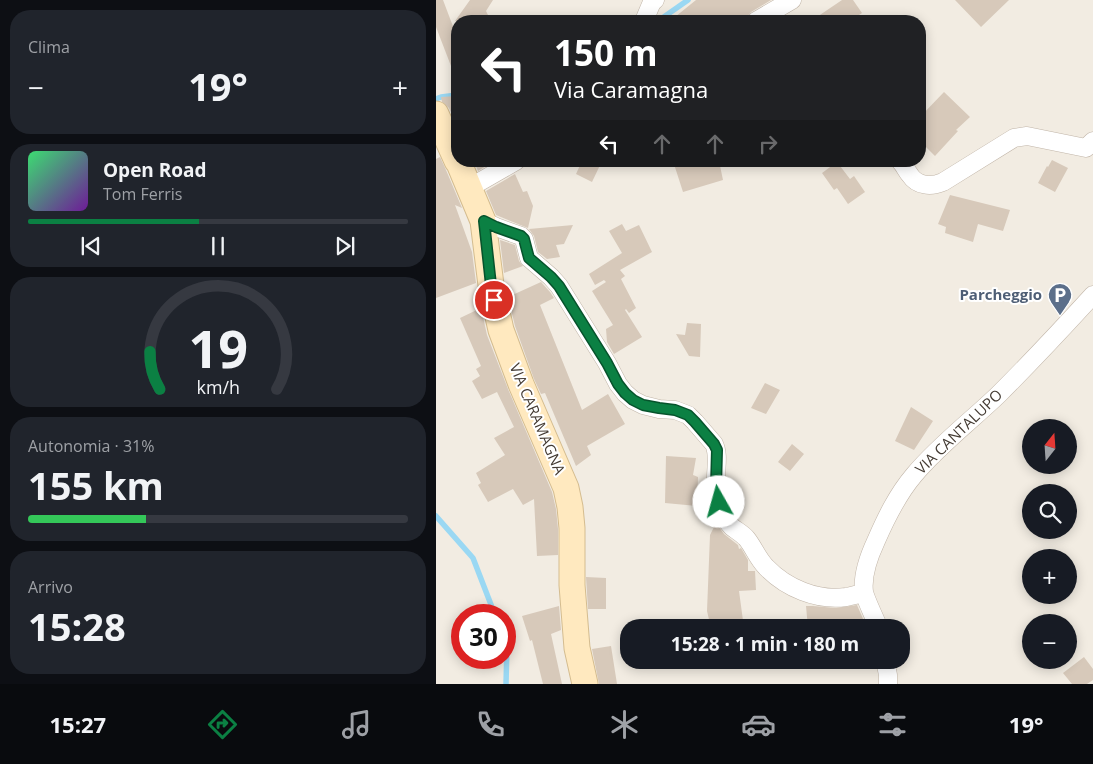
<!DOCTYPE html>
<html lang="it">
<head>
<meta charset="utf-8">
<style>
	:root { --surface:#171b24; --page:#20242c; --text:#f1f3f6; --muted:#9ea1a6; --line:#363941; --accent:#0b8043 }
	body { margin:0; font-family:"Open Sans",sans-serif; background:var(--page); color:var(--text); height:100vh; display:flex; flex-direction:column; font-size:19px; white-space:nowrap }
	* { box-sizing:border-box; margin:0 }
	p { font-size:16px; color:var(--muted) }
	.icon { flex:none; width:28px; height:28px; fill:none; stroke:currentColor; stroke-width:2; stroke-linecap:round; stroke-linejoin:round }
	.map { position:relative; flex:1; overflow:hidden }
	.sheet { display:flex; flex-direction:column; gap:10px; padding:10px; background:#0d0f14; width:436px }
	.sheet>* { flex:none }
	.banner { position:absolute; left:15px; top:15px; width:475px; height:152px; border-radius:20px; box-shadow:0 2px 12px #0003; background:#202124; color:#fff; overflow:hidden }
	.needle { width:32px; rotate:17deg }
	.fabs { position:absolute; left:586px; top:419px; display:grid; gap:10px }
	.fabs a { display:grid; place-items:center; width:55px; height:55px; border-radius:50%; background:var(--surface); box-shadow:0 2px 12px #0003; font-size:25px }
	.speed { position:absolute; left:15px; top:604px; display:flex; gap:10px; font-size:25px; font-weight:700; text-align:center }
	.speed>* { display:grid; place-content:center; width:65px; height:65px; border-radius:50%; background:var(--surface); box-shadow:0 2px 12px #0003; line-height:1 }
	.speed .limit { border:8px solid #d22; background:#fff; color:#111 }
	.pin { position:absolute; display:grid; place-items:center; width:42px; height:42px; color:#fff; margin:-21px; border:2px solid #fff; border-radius:50%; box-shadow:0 1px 5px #0007 }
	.me { position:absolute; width:55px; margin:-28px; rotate:353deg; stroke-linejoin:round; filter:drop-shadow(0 0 4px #0008) }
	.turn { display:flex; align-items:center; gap:18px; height:105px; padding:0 20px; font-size:22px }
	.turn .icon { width:65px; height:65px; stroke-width:2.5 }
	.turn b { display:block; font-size:35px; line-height:42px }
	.lanes { display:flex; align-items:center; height:48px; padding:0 20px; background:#0003; justify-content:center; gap:25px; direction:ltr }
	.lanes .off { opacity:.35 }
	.big { font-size:38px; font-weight:700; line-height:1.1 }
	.sheet .widget { flex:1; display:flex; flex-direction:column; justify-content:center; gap:8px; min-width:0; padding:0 18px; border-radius:20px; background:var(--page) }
	.sheet .dial { align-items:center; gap:0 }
	.dial svg { height:130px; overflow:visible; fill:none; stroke:var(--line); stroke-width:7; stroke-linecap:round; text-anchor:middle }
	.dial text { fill:var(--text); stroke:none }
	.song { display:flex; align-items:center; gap:15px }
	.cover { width:60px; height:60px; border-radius:8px; background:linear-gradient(135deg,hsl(140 70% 55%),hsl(280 70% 35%)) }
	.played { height:5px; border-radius:2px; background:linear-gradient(90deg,var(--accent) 45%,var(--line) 45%) }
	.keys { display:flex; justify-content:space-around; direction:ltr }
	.heat { display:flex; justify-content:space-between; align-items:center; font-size:28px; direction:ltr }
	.charge { height:8px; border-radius:4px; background:linear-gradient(90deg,#34c759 31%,var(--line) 0) }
	.trip { position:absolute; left:184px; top:619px; width:290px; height:50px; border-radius:20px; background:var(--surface); box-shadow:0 2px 12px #0003; font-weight:700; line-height:50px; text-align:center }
	.menu { display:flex; height:80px; justify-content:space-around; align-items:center; background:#090b0e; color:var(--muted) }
	.menu .icon { width:35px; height:35px }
	.menu .selected { color:var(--accent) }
	.menu b { font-size:22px; color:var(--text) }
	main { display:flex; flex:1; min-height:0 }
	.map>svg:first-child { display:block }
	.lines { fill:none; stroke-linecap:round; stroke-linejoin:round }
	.stream { stroke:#9ad8f3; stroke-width:5.5 }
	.building { fill:#d7c9ba }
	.street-casing { stroke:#c1b5a8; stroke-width:19 }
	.secondary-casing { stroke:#d4bc8f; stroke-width:27 }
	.street { stroke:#fff; stroke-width:18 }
	.secondary { stroke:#ffe9bf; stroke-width:25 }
	.route-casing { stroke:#07532c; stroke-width:12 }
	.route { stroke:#0b8043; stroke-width:9 }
	.labels { text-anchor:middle; stroke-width:4; stroke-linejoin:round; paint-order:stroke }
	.service-label { font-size:15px; font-weight:bold; fill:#4e5e75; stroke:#fff; text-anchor:end }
	.street-label { font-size:15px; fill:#443b33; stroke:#fff }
</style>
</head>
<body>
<main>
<section class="sheet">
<div class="widget"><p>Clima</p>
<div class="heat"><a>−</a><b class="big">19°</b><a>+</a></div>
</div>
<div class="widget">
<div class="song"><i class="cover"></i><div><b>Open Road</b><p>Tom Ferris</p></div></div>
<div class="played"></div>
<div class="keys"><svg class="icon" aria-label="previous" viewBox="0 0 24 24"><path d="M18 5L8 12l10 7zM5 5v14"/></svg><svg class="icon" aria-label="pause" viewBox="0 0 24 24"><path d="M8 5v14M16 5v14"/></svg><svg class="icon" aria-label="next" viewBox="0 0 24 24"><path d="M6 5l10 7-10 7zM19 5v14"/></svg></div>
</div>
<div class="widget dial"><svg viewBox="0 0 100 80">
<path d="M14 69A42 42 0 1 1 86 69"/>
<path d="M14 69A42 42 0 0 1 8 46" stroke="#0b8043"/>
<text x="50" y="56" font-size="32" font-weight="700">19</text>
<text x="50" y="72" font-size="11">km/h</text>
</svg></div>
<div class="widget"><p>Autonomia · 31%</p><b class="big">155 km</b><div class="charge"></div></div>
<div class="widget"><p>Arrivo</p><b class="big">15:28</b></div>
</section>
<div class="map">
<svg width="657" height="684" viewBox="0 0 657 684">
	<rect width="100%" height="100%" fill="#f2ece2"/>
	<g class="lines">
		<path class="stream" d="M222,21L252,0
			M0,99L5,97L21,95
			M0,516L37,558L59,615
			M69,639L71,646L70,684"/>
	</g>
	<path class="building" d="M0,0H7L21,37V79H20L0,27Z
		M34,0H57L50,11L55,21H19Z
		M260,0H335L315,12L310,18L304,21H234Z
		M406,0H417L426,13L414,21H375Z
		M519,0H573L545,27Z
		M508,92L534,117L520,130L522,131L499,156L484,141V117Z
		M21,96V126L13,108L6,102L5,97Z
		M4,157L10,170L26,208L19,205L36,252L40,283L0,298V159Z
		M616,160L632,168L619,192L602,183L611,166L612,167Z
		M38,161H58L42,171Z
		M146,161H166L156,182L140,174Z
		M237,161H283L287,180L247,192Z
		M401,162L414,179L418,176L429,192L412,204L401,188L398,190L386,173Z
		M79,174L87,192L91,191L97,206L92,228L60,215L50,191Z
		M514,195L574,210L567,231L542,224L537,242L509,233L510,227L502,224Z
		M186,224L190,231L203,225L216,252L184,270L189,276L185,279L200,308L193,313L190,309L189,310L206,337L178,354L171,342L170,329L177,325L156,291L170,282L168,280L159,285L153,274L186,253L173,231Z
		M137,225L128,244L120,245L124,257L111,259L102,252L98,236L93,229Z
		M64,240L79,245L83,261L87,266L68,273Z
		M105,282L114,292L118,298L104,305L146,410L172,394L189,424L151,446L155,455L140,466L109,393L105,394L98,379L79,326L72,297Z
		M45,308L51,335L72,389L116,492L120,509L122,529V555L101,556L98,499L87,505L77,489L52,502L42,485L45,483L40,473L69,455L58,438L78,427L61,392L46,399L36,381L44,376L40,369L45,366L24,318Z
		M251,323L265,324L264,357L253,356L240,334L249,335Z
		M329,383L344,390L330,414L315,408Z
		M475,407L497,421L478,450L459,441Z
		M356,444L368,454L354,471L342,462Z
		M230,456L260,458L257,475L262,477L261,506L229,503Z
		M280,523L288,534L302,545L303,549L305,548L312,560V571H319L320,590L303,591L308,628H275L271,611L274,535Z
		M150,577L170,578V609H152Z
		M421,605L431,628H372L370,606H377L400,608Z
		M123,606L125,630L115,634L126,684H107L96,640L94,641L86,616Z
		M175,646L181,684H163L156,649Z
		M648,657L657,669V680L651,684H636L627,673Z"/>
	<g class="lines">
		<g class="street-casing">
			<path id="street" d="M208,21L216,2L219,0
				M320,21L356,0
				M464,161C468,165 470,170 474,175C481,186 495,187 507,182L578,138L591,136L650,148L657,141
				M33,188L80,161
				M47,221L60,227L85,236L88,239L93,258L115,277L123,286L171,363L182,384L189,393L197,400L207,405L223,409L239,410L252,415L259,422L278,444C283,454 280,467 280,478C279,485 280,493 282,500C285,510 289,520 296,527C301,531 307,534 311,539C318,548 322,559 330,567C350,588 381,601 410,597C416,596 422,594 428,593
				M443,628C439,619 430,600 428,592C426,576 433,556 440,541C450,518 461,495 478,475C502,446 535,421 563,394C595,362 626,329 657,295
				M449,660L452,675V684"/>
		</g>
		<g class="secondary-casing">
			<path id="secondary" d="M0,114L21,161
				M22,161L47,221L55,285L65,330L85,384L130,488L134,507L136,528V585L141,648L149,684"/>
		</g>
		<use href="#street" class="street"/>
		<use href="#secondary" class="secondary"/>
	</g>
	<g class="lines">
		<g class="route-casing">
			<path id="route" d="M58,300L55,285L48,221L60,227L85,236L88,239L93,258L115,277L123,286L171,363L182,384L189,393L197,400L207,405L223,408L239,410L252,415L259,422L278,444L281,450L280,487L283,502"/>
		</g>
		<use href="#route" class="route"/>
	</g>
	<defs>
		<g id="parking-pin" transform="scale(1.25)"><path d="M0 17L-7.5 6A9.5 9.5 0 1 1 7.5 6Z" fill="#5c6f8a" stroke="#fff"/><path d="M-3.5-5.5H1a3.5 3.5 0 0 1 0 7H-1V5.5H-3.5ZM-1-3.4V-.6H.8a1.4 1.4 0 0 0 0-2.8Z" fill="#fff"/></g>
	</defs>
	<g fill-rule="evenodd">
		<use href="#parking-pin" x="624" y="295"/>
	</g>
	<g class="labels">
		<g class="service-label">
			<text x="606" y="300">Parcheggio</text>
		</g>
		<g class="street-label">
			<text transform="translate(101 419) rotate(67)" y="5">VIA CARAMAGNA</text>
			<text transform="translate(523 432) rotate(-44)" y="5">VIA CANTALUPO</text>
		</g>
	</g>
</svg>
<div class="fabs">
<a><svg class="needle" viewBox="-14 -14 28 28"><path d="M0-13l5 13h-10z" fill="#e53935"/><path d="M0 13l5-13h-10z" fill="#9ea1a6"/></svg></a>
<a><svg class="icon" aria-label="search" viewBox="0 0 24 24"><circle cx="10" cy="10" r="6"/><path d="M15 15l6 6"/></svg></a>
<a>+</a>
<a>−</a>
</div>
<div class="speed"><div class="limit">30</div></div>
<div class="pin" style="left:58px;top:300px;background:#d93025"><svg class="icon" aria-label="arrive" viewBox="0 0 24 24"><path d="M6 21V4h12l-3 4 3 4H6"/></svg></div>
<svg class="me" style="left:283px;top:502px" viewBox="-20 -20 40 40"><circle r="19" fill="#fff"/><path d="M0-13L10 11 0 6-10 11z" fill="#0b8043"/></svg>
<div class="trip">15:28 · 1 min · 180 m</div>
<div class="banner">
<div class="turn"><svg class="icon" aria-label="left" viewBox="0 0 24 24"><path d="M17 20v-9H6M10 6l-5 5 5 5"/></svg><div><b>150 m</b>Via Caramagna</div></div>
<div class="lanes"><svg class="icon" aria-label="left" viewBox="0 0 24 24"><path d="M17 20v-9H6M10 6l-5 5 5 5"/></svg><svg class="icon off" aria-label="ahead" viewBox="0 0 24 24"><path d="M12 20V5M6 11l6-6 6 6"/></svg><svg class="icon off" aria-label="ahead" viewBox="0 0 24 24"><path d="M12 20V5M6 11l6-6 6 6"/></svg><svg class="icon off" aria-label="right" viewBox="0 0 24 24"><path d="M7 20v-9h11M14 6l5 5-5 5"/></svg></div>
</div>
</div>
</main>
<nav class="menu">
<b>15:27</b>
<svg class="icon selected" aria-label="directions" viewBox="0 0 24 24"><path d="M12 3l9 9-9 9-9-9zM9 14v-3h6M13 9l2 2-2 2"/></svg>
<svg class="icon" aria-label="music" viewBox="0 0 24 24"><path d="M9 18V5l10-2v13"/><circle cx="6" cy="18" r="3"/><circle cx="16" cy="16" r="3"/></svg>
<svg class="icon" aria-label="phone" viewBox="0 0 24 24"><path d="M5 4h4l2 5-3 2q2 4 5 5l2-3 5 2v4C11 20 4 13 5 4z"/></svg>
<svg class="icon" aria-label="climate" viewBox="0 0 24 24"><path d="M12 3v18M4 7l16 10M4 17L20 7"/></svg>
<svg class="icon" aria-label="car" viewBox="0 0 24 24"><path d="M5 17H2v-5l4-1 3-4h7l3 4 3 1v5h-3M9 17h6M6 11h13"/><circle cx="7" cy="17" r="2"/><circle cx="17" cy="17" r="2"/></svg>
<svg class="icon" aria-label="filters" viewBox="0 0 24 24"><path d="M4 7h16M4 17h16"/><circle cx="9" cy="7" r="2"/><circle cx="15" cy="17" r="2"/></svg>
<b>19°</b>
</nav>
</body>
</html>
